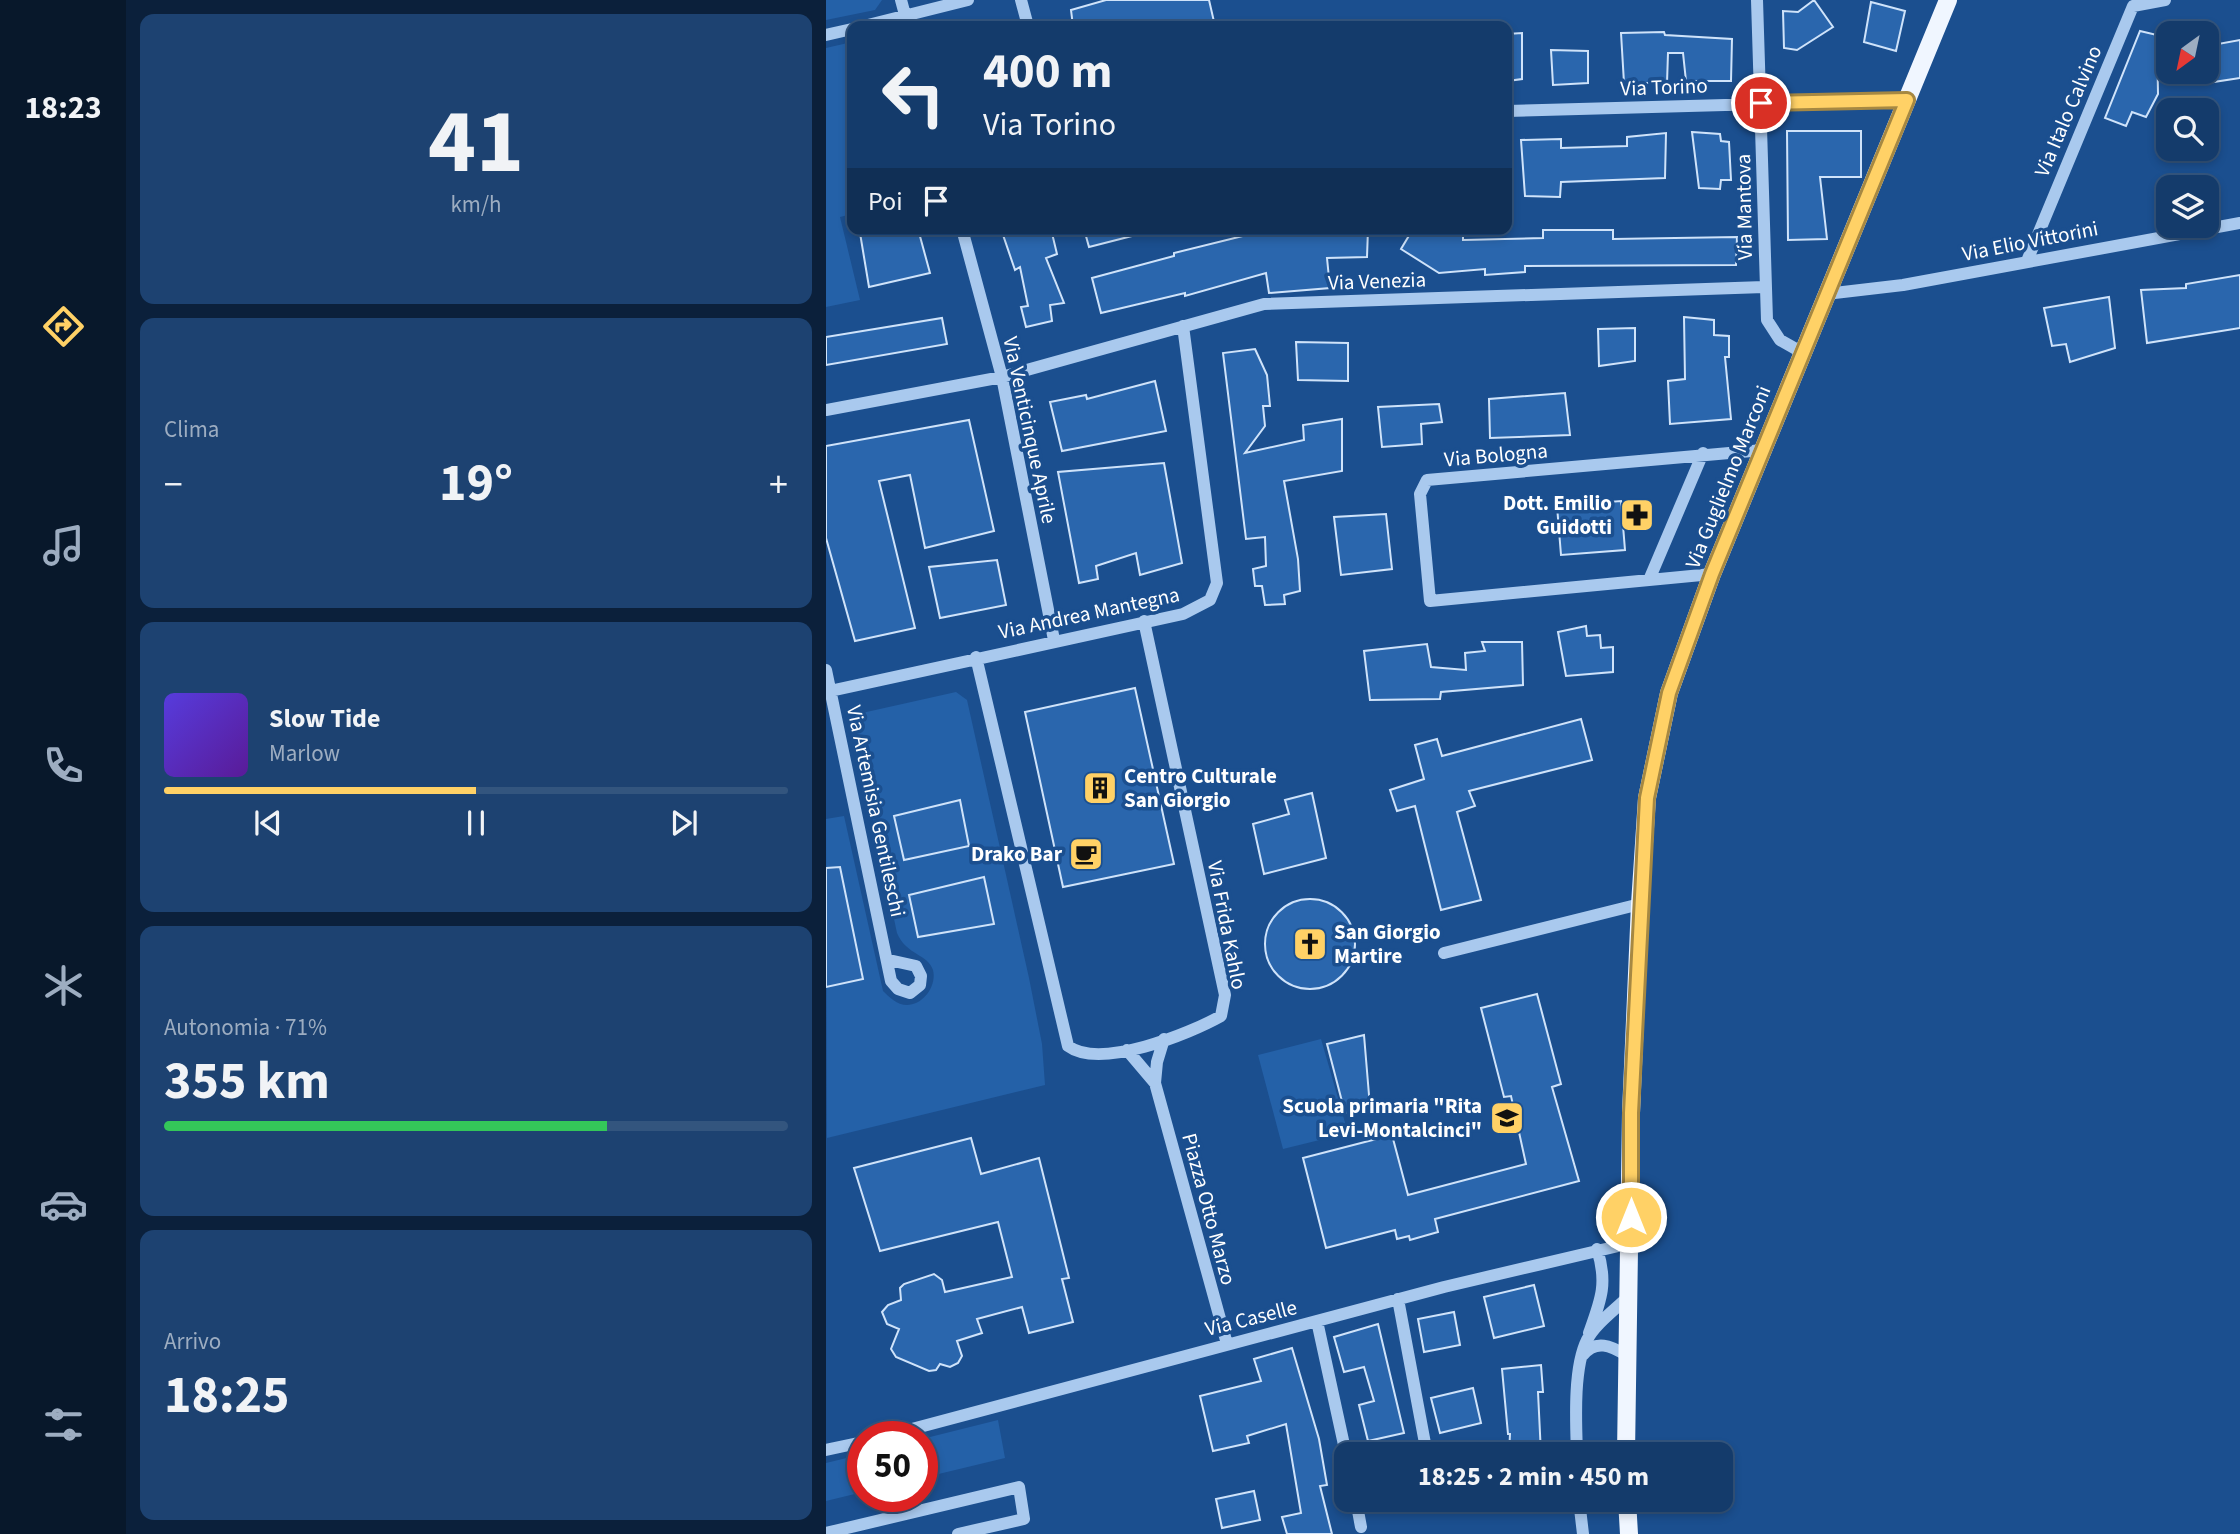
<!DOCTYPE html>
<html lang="it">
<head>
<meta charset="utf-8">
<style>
	:root { --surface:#143b6b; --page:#1d4271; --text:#f1f3f6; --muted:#9dadc1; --line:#33557e; --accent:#ffd166 }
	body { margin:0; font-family:"Source Sans 3",sans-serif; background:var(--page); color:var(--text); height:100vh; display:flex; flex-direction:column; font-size:26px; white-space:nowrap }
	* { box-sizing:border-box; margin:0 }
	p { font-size:23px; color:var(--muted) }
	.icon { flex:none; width:38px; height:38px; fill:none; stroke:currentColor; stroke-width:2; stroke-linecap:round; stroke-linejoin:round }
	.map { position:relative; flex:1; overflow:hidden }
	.drawer { display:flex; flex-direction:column; gap:14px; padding:14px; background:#0b203b; width:700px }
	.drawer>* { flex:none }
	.top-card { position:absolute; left:21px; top:21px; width:665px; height:214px; border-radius:14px; box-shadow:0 4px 10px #0003,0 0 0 2px var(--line); background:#143b6b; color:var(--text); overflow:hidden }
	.needle { width:46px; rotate:213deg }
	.controls { position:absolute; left:1330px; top:21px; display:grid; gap:14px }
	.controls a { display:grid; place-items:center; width:63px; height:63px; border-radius:14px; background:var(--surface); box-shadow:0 4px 10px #0003,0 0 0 2px var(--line); font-size:35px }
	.speed { position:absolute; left:21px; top:1421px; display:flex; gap:14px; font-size:35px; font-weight:700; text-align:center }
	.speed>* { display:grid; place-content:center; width:91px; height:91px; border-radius:50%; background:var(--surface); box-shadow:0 4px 10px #0003,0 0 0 2px var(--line); line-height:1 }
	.speed .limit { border:10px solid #d22; background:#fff; color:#111 }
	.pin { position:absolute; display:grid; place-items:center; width:60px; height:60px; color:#fff; margin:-30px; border:4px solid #fff; border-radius:50%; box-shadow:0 2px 7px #0007 }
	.me { position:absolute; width:77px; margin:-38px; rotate:0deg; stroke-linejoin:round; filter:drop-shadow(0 0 5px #0008) }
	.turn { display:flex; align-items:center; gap:24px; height:147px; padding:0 21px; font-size:32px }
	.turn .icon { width:91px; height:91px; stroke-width:2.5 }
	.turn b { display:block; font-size:49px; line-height:60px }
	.then { display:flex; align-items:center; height:66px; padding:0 21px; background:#0003; gap:14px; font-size:26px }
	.big { font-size:52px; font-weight:700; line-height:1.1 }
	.drawer .card { flex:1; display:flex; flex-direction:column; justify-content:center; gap:10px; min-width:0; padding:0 24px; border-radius:14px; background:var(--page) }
	.drawer .dial { align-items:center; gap:0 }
	.dial b { font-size:91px; line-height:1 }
	.song { display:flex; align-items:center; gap:21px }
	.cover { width:84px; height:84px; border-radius:10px; background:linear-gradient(135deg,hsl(250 70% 55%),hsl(270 70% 35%)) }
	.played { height:7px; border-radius:4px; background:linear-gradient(90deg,var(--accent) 50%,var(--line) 50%) }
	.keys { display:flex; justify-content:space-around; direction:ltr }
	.heat { display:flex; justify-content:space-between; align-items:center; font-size:38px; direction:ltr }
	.charge { height:10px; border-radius:5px; background:linear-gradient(90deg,#34c759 71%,var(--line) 0) }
	.trip { position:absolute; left:508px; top:1442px; width:399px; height:70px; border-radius:14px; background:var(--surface); box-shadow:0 4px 10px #0003,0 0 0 2px var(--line); font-weight:700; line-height:70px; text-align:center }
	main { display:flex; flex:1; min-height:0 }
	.tabs { display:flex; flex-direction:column; width:126px; justify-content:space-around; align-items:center; background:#08182b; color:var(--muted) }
	.tabs .icon { width:49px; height:49px }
	.tabs .active { color:var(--accent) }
	.tabs b { font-size:32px; color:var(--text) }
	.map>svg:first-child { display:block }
	.green { fill:#2461a8 }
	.building { fill:#2a66ad; stroke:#cfe3fa; stroke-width:2 }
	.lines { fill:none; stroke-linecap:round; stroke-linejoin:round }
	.minor { stroke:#a9c9ee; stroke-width:12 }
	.major { stroke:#f0f6ff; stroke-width:18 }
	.route-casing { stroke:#a68842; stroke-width:18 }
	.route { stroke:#ffd166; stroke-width:12 }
	.labels { text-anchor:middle; stroke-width:7; stroke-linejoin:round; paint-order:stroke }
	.street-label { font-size:21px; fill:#fff; stroke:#1b4f8f }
	.poi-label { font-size:21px; font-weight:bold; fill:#fff; stroke:#1b4f8f; text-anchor:end }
</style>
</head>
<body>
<main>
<nav class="tabs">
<b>18:23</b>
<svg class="icon active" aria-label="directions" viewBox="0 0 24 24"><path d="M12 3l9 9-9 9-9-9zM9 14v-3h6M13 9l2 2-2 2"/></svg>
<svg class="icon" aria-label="music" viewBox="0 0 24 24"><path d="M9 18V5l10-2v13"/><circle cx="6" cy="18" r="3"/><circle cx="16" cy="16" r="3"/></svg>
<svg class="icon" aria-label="phone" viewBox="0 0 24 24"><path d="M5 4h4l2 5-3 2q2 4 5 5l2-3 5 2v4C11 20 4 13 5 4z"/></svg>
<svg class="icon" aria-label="climate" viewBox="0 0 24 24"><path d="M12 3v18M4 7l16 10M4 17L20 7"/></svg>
<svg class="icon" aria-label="car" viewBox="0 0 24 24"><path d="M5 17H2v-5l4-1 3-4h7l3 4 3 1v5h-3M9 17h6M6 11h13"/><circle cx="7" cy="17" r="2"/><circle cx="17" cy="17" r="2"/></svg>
<svg class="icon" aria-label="filters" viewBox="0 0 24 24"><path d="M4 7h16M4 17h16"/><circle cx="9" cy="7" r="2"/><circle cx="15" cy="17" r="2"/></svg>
</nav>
<section class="drawer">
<div class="card dial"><b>41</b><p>km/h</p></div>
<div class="card"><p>Clima</p>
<div class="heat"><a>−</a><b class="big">19°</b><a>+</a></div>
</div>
<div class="card">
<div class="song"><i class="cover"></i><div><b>Slow Tide</b><p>Marlow</p></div></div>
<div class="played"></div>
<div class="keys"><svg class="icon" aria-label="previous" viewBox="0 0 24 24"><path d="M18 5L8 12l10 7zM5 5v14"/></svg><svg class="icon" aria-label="pause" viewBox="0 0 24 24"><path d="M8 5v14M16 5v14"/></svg><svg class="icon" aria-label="next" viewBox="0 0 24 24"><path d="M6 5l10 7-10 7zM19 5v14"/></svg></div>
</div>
<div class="card"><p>Autonomia · 71%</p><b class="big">355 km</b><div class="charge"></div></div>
<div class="card"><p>Arrivo</p><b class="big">18:25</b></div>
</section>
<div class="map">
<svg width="1414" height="1534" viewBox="0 0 1414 1534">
	<rect width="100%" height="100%" fill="#1b4f8f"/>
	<path class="green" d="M0,0H56L49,10L0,20Z
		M26,42V214L14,217L34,300L0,307V48Z
		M130,692L141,700L203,978L216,1044L219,1085L1,1138L0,819L18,816L57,991C63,997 71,1005 81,1005C97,1005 111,986 107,970C102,954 80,955 71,933L26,722L36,713Z
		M495,1039L522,1133L457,1149L432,1055Z
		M172,1420L179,1458L96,1478V1439Z
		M37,1454V1492L0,1501V1463Z"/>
	<path class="building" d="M280,0H383L389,26H247L245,10Z
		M988,0L1007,27L971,50L958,48L957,11L972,12Z
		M1045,2L1079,11L1070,51L1038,42Z
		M1314,31L1331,35L1332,94L1320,117L1306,112L1300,126L1279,118Z
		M838,32L839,35L906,39L905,81H860L857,53H842L841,83H798L795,33Z
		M696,33V79L681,81V34Z
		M1414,40V78L1381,83V46Z
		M725,50L762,51V83L727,85Z
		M961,131H1035V177H994L1001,239L962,240Z
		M866,132L894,134L895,141L903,142L905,180H895L894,189L873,188Z
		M840,133L839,178L735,182L734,197L699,196L695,140L735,139V148L801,146V137Z
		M52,229H92L104,273L43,287L34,233Z
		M175,229H225L231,254L220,258L238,303L224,305L226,321L200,327L195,307L202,306L194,267L189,270Z
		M258,229H309L310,235L263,247Z
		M542,229L541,257L501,258L504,288L443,293L440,273L359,296V293L275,313L266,278L348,256V253L441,230Z
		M587,229H615L622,233L637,231V240L717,238V230H787V239L911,237L910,265L699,266V272L659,275V269L613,273L575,249Z
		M1414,275V328L1321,343L1315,290L1360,288V284Z
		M1283,297L1289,348L1244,362L1240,344L1226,346L1218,308Z
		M858,317L888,320V335L903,336V357H899L905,419L844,424L842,381L859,379Z
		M116,318L121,344L0,365V337Z
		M809,328V361L773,366L772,329Z
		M470,342L522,343V381L472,380Z
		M429,349L441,375L444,406H437L439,426L419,453L478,440L477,425L516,419V471L458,481L472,559L474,591L458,595L459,604L439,605L436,586H429L427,569L440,566L439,537L420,539L397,353Z
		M329,381L340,431L236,451L224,402L260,395L261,399Z
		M739,393L744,435L664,438L663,399Z
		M613,404L616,422L595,424L596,444L556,447L552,407Z
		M143,420L168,531L99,548L84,475L53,481L89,628L29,641L0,538V446Z
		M338,463L356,563L314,575L310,553L270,566L272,579L253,583L232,472Z
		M795,501L799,550L735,555L731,506Z
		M560,514L566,569L515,575L508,517Z
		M171,560L180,605L114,618L103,567Z
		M760,626L761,636L774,635L775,648L787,647V672L740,676L732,632Z
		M656,642H696L697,685L615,692L614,699L544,700L538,651L601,644L605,667L640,670L639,653L659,651Z
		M309,688L348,864L237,887L199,712Z
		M755,719L766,760L643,791L649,806L631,812L655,900L615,910L589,806L571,811L564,790L598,779L589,745L611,739L616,756Z
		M486,793L500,858L438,874L427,824L463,814L459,800Z
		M134,800L143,846L78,860L68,816Z
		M14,867L37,979L0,987V868Z
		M158,877L168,924L92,937L83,895Z
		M439 944a45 45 0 1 1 90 0a45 45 0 1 1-90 0Z
		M711,994L735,1084L726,1087L753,1181L609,1219L612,1232L584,1240L583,1236L571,1239L569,1230L500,1248L477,1158L566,1135L582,1195L700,1164L685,1096L678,1097L655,1008Z
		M538,1035L544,1107L519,1113L501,1044Z
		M145,1138L155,1174L213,1158L243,1278L236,1279L247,1322L203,1333L196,1307L151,1319L156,1333L131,1341L136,1356L132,1363L124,1367L114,1364L110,1370L103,1371L70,1357L65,1349L73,1329L61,1324L56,1312L62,1305L75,1300L74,1288L78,1284L108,1274L116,1280L119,1292L186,1277L172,1222L54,1251L28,1168Z
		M708,1285L718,1326L668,1338L658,1297Z
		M628,1312L634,1345L598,1352L592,1319Z
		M552,1324L578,1433L542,1441L533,1405L548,1401L538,1367L518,1372L508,1337Z
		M466,1348L493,1439L501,1485L494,1486L506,1534H461L456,1517L475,1513L460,1424L421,1436L423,1443L387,1451L374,1396L435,1381L428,1359Z
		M715,1365L717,1392H712L715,1454H683L684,1434H682L676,1369Z
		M647,1388L655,1423L614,1433L605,1398Z
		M428,1491L434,1520L396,1528L390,1499Z"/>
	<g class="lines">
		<path class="minor" d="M75,0L82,26
			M195,0L202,26
			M931,0L941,320L954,340L977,353
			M38,26L142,0
			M0,35L26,29
			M681,111L1081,100
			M136,229L176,377L228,640
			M1201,261L1307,6L1339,0
			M1000,294L1077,285L1414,223
			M0,410L176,377L438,304L938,287
			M886,574L604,601L594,494L601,480L937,450
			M823,580L877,453
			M150,657L242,1046C274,1070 363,1034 395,1016L399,995L318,621
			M0,670L65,981L72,989L84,993L94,985L95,976L90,966L63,960
			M0,692L357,614L384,600L391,583L357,326
			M618,953L814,904
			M338,1039L331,1062L329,1083L401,1344
			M301,1050L329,1083
			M572,1299L601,1454
			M491,1321L520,1454
			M763,1333C775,1300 782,1283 771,1249
			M757,1355C770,1339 785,1346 800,1355
			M56,1437L618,1287L805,1243
			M0,1450L37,1442
			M751,1454C750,1423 747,1368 761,1340C769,1324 790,1309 803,1296
			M530,1500L535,1527
			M753,1500L757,1534
			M0,1533L193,1487L198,1519L132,1534"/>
		<path class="major" d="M800,1454L805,1113L814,904L821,798L843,693L886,574L1122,0
			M801,1500L803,1534"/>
	</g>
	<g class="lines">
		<g class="route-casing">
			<path id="route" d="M805,1217V1113L821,798L843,693L886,574L1081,100L935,103"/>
		</g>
		<use href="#route" class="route"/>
	</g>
	<defs>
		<g id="pharmacy-square" transform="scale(1.75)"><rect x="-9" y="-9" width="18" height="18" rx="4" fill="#ffd166" stroke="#1b4f8f"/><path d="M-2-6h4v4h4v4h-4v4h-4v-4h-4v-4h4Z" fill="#111"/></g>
		<g id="building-square" transform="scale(1.75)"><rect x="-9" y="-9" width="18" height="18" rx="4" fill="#ffd166" stroke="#1b4f8f"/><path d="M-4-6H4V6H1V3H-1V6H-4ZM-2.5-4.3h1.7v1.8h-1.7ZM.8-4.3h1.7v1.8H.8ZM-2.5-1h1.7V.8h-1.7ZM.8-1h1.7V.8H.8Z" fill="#111"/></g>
		<g id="cafe-square" transform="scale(1.75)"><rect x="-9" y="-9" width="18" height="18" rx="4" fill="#ffd166" stroke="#1b4f8f"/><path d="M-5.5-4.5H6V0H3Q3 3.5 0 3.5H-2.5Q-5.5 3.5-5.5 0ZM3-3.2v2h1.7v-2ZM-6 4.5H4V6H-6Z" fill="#111"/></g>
		<g id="church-square" transform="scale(1.75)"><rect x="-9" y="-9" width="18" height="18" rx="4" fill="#ffd166" stroke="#1b4f8f"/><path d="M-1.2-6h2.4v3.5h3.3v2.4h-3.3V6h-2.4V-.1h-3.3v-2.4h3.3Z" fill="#111"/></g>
		<g id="school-square" transform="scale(1.75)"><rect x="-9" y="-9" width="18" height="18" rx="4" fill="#ffd166" stroke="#1b4f8f"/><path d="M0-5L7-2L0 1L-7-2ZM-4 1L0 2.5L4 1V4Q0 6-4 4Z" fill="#111"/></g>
	</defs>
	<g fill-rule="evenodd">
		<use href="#pharmacy-square" x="811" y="515"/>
		<use href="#building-square" x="274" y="788"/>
		<use href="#cafe-square" x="260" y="854"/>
		<use href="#church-square" x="484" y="944"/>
		<use href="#school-square" x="681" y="1118"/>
	</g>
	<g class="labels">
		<g class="street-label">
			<text transform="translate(838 87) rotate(-2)" y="7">Via Torino</text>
			<text transform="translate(1242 111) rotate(-67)" y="7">Via Italo Calvino</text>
			<text transform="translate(918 207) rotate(-91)" y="7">Via Mantova</text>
			<text transform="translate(1204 241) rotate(-11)" y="7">Via Elio Vittorini</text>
			<text transform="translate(551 281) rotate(-2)" y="7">Via Venezia</text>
			<text transform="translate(204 430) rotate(78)" y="7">Via Venticinque Aprile</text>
			<text transform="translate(670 455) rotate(-5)" y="7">Via Bologna</text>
			<text transform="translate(902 477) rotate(-68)" y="7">Via Guglielmo Marconi</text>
			<text transform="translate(263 613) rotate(-12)" y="7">Via Andrea Mantegna</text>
			<text transform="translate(50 811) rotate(78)" y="7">Via Artemisia Gentileschi</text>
			<text transform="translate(401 925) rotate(79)" y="7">Via Frida Kahlo</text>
			<text transform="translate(383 1209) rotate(75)" y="7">Piazza Otto Marzo</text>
			<text transform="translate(425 1318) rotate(-14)" y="7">Via Caselle</text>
		</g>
		<g class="poi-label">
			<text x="786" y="510">Dott. Emilio<tspan x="786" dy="24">Guidotti</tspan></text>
			<text x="298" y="783" text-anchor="start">Centro Culturale<tspan x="298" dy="24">San Giorgio</tspan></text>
			<text x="236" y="861">Drako Bar</text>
			<text x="508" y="939" text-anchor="start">San Giorgio<tspan x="508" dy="24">Martire</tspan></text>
			<text x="656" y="1113">Scuola primaria "Rita<tspan x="656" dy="24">Levi-Montalcinci"</tspan></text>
		</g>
	</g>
</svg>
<div class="controls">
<a><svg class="needle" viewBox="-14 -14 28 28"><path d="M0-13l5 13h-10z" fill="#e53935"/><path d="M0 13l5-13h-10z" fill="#9dadc1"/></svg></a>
<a><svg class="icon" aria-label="search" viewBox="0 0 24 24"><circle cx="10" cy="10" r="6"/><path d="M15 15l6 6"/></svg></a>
<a><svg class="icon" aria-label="layers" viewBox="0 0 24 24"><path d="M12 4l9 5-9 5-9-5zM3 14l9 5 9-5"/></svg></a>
</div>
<div class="speed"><div class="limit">50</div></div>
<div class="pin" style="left:935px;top:103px;background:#d93025"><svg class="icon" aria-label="arrive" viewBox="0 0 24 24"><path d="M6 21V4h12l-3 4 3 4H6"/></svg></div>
<svg class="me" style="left:805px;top:1217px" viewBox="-20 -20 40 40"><circle r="17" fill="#ffd166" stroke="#fff" stroke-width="3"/><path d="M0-11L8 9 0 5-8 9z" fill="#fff"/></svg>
<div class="trip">18:25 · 2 min · 450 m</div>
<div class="top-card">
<div class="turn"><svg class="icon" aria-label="left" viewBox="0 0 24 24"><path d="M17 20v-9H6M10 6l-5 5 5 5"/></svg><div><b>400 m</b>Via Torino</div></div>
<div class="then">Poi<svg class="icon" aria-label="arrive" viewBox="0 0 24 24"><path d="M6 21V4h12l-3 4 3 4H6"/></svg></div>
</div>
</div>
</main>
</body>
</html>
